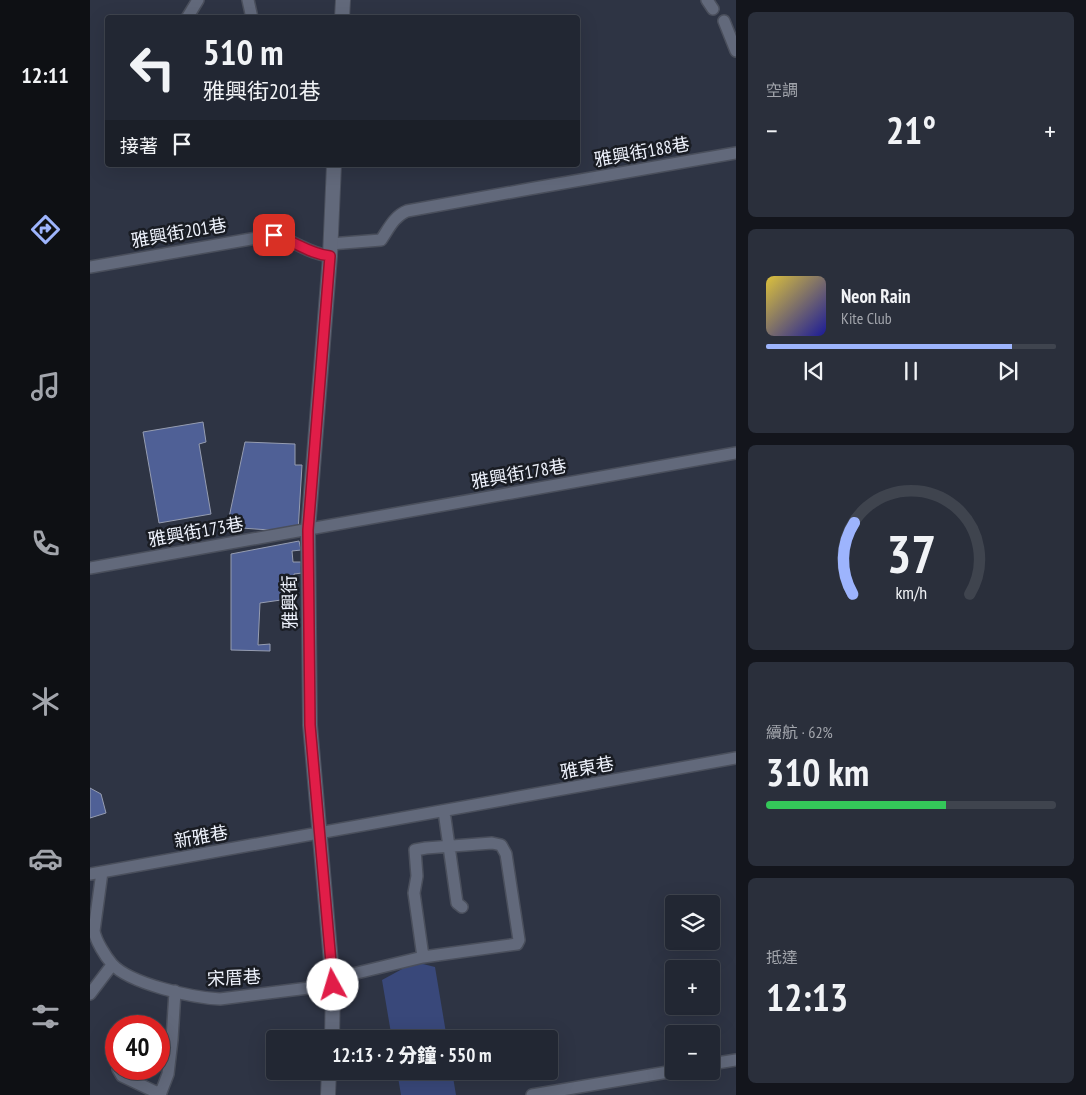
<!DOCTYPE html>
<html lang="zh-TW">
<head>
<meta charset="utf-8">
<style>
	:root { --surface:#222733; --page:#2a2f3b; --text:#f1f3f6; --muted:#a2a5ac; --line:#3f444e; --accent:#9db4fd }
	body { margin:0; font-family:"PT Sans Narrow","Noto Sans TC",sans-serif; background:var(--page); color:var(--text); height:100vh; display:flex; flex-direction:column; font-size:19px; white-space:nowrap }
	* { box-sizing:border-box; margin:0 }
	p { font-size:16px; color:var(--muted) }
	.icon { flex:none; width:28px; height:28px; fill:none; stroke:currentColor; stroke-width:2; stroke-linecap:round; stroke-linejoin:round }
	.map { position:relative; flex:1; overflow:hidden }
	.drawer { display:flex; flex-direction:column; gap:12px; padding:12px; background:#13151c; width:350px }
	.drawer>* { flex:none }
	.top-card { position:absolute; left:15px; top:15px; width:475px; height:152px; border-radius:5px; box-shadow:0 5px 20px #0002,0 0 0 1px var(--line); background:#222733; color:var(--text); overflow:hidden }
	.buttons { position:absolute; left:575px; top:895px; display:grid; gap:10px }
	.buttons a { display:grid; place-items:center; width:55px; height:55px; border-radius:5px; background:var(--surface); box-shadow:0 5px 20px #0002,0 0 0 1px var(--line); font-size:25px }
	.speed { position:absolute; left:15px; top:1015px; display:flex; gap:10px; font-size:25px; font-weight:700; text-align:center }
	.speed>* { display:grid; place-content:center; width:65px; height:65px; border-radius:50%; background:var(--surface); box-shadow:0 5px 20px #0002,0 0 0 1px var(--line); line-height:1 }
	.speed .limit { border:8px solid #d22; background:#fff; color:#111 }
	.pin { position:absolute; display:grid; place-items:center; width:42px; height:42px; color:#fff; margin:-21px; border-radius:10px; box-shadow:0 2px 8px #0006 }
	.me { position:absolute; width:55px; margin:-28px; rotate:354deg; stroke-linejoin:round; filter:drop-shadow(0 0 4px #0008) }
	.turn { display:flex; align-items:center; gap:18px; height:105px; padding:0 15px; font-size:22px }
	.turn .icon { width:65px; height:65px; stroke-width:2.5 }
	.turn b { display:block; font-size:35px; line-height:42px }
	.then { display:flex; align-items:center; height:48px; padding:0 15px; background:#0003; gap:10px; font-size:19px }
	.big { font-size:38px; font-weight:800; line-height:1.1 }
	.drawer .widget { flex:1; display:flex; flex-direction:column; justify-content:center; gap:8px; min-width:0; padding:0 18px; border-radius:8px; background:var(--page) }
	.drawer .dial { align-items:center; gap:0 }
	.dial svg { height:130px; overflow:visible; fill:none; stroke:var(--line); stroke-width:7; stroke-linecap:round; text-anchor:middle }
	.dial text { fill:var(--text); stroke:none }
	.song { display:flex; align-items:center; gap:15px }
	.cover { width:60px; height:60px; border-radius:8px; background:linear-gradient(135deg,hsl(50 70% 55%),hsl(240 70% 35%)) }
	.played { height:5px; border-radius:2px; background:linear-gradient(90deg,var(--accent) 85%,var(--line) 85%) }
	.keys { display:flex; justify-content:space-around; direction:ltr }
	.heat { display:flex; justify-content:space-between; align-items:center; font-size:28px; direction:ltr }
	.charge { height:8px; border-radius:4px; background:linear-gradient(90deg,#34c759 62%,var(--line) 0) }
	.trip { position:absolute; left:176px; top:1030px; width:292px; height:50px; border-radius:5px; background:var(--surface); box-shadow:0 5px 20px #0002,0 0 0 1px var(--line); font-weight:800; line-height:50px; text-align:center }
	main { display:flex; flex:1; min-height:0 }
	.tab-bar { display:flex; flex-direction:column; width:90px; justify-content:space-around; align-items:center; background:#0e1014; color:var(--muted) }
	.tab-bar .icon { width:35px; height:35px }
	.tab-bar .on { color:var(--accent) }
	.tab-bar b { font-size:22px; color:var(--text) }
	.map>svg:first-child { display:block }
	.green { fill:#39487a }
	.building { fill:#4f6096; stroke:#969db1 }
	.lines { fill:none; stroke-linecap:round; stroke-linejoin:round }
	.minor-casing { stroke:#4a4f5c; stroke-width:14 }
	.tertiary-casing { stroke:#4a4f5c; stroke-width:16 }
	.minor { stroke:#62697b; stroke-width:11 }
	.tertiary { stroke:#62697b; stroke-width:14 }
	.route-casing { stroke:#92132f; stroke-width:12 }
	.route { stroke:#e11d48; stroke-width:9 }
	.labels { text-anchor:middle; stroke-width:5; stroke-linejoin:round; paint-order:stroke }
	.street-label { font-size:18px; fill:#eef2fc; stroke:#191c23 }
</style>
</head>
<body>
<main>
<nav class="tab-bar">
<b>12:11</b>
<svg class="icon on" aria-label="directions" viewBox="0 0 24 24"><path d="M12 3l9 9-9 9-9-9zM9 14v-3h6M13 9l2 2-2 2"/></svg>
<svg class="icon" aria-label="music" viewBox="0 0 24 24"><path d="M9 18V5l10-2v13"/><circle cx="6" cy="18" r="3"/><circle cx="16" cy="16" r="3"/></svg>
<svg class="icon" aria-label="phone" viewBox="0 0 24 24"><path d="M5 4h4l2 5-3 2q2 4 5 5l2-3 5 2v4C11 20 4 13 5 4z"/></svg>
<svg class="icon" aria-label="climate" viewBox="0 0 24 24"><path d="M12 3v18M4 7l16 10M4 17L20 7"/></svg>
<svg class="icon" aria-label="car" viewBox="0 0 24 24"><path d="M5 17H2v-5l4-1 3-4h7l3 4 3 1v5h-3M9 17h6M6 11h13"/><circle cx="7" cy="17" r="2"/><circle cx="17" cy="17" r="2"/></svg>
<svg class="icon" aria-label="filters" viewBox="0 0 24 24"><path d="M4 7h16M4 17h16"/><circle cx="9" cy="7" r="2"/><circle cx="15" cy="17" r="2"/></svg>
</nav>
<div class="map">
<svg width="646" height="1095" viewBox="0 0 646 1095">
	<rect width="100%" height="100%" fill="#2e3444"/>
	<path class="green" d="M325,962L345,967L357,1039H302L292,980Z
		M307,1071H362L366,1095H311Z"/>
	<path class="building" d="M113,422L116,442L109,444L121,514L69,523L53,432Z
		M155,442L205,444V465H212L208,532L137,527Z
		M209,541L211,550L202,551L203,562H211L212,573L204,574L205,598L170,603L168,645L180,644V651L141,650V554Z
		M0,788L11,794L16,813L0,818Z"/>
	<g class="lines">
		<g class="minor-casing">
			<path id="minor" d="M158,0L162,18
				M617,0L623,9
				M97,18L108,0
				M634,21L646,51
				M240,244L291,240C298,230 304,216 317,211L439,189L646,153
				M0,267L184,235C203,240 219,254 240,256
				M0,568L646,453
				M354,811L367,903L372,907
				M12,872L4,931C6,941 15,956 22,964C40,984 104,998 130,999L243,985
				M0,874L646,758
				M242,979L333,957L427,944L429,940L416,854L411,845L402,843L336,848L325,850L327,876L324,893L333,957
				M0,994L22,965
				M621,1064L646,1060
				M28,1069L32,1076L70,1094
				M70,1095L78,1074L82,1040L85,991
				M442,1095L584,1071"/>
		</g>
		<g class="tertiary-casing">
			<path id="tertiary" d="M252,18L253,0
				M242,1039L243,985L220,725L218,530L240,256L244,165
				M238,1095L239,1071"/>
		</g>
		<use href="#minor" class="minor"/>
		<use href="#tertiary" class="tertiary"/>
	</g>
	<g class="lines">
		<g class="route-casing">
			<path id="route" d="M184,235C203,240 219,254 240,256L218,530L220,725L243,985"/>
		</g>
		<use href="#route" class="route"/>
	</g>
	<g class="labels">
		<g class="street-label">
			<text transform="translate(552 152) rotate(-10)" y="6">雅興街188巷</text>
			<text transform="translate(89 233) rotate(-10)" y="6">雅興街201巷</text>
			<text transform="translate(429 474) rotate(-10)" y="6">雅興街178巷</text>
			<text transform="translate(106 532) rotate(-10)" y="6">雅興街173巷</text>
			<text transform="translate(200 602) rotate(-91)" y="6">雅興街</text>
			<text transform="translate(497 768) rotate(-10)" y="6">雅東巷</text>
			<text transform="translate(111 837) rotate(-10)" y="6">新雅巷</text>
			<text transform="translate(144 978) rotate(-3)" y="6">宋厝巷</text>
		</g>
	</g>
</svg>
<div class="buttons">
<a><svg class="icon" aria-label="layers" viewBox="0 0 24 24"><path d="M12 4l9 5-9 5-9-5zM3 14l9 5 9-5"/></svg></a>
<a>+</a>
<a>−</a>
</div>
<div class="speed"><div class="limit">40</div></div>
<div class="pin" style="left:184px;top:235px;background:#d93025"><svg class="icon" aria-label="arrive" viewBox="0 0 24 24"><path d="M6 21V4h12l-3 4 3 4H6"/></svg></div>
<svg class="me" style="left:243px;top:985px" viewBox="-20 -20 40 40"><circle r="19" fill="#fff"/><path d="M0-13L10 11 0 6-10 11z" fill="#e11d48"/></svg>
<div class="trip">12:13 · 2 分鐘 · 550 m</div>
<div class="top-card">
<div class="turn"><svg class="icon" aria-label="left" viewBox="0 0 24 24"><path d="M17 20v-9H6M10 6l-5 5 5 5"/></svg><div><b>510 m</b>雅興街201巷</div></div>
<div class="then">接著<svg class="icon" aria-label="arrive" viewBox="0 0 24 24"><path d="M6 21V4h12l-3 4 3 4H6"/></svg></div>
</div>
</div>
<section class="drawer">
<div class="widget"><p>空調</p>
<div class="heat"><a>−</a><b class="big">21°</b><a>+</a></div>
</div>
<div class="widget">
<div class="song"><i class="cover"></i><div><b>Neon Rain</b><p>Kite Club</p></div></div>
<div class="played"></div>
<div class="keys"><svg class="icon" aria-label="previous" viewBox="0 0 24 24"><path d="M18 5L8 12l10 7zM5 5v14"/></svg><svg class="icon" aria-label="pause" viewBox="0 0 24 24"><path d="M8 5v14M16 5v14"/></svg><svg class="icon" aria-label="next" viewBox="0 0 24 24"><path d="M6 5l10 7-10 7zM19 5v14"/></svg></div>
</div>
<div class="widget dial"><svg viewBox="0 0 100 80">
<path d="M14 69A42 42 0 1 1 86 69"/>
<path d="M14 69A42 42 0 0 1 15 25" stroke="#9db4fd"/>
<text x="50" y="56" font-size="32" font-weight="700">37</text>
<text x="50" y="72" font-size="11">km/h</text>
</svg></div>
<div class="widget"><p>續航 · 62%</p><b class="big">310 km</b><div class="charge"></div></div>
<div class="widget"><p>抵達</p><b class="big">12:13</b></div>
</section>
</main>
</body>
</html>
